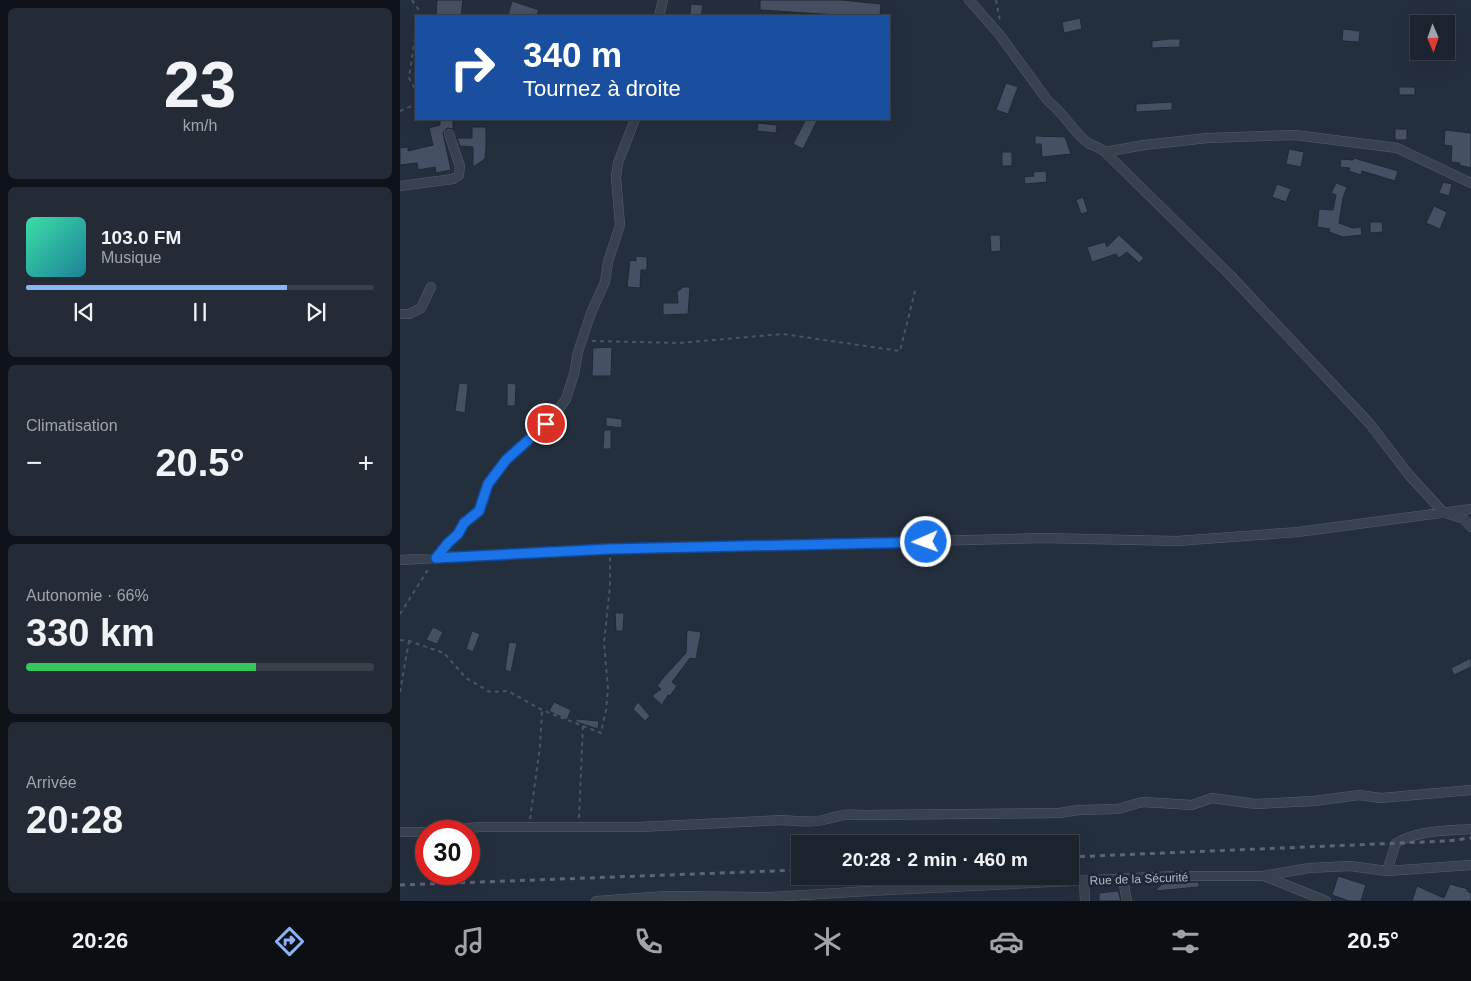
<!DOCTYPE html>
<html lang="fr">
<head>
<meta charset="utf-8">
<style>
	:root { --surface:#1b232e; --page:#242b36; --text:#f1f3f6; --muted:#a0a4aa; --line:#39404a; --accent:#8ab4f8 }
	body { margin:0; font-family:Arial,sans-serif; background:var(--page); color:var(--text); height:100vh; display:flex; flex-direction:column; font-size:19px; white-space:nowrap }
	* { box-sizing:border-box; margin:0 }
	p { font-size:16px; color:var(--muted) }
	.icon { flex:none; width:28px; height:28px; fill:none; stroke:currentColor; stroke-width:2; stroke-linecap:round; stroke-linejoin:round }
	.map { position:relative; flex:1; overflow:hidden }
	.sheet { display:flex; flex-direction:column; gap:8px; padding:8px; background:#0f1319; width:400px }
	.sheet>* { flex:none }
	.hud { position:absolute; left:15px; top:15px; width:475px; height:105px; border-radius:0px; box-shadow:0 5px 20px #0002,0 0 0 1px var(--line); background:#1a4fa0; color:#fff; overflow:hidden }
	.needle { width:32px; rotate:178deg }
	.tools { position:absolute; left:1010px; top:15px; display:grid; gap:10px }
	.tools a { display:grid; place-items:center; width:45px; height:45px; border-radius:0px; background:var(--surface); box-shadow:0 5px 20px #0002,0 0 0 1px var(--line); font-size:25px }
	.speed { position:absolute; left:15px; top:820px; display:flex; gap:10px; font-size:25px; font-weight:700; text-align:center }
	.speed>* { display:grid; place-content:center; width:65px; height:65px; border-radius:50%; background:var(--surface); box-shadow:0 5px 20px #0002,0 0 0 1px var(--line); line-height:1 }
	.speed .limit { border:8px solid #d22; background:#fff; color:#111 }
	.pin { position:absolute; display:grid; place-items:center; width:42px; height:42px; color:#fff; margin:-21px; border:2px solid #fff; border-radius:50%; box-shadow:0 1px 5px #0007 }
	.me { position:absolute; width:55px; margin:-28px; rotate:268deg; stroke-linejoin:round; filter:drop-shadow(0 0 4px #0008) }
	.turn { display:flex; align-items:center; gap:18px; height:105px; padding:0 25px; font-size:22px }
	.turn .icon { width:65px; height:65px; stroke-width:2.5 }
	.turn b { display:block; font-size:35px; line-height:42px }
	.big { font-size:38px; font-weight:700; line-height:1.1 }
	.sheet .tile { flex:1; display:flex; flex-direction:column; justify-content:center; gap:8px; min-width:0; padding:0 18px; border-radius:8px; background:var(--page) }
	.sheet .dial { align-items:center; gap:0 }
	.dial b { font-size:65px; line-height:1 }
	.song { display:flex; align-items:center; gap:15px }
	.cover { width:60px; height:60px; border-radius:8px; background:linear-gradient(135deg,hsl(160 70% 55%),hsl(190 70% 35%)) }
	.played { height:5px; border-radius:2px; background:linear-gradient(90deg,var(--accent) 75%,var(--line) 75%) }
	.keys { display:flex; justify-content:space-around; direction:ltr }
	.heat { display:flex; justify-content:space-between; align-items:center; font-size:28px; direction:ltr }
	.charge { height:8px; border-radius:4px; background:linear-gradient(90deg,#34c759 66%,var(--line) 0) }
	.trip { position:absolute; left:391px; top:835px; width:288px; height:50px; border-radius:0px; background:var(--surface); box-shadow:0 5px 20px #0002,0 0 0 1px var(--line); font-weight:700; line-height:50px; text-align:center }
	.tab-bar { display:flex; height:80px; justify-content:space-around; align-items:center; background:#0b0e12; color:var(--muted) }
	.tab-bar .icon { width:35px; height:35px }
	.tab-bar .current { color:var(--accent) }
	.tab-bar b { font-size:22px; color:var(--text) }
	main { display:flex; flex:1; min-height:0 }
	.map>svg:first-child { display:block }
	.building { fill:#455162; stroke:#1f2835 }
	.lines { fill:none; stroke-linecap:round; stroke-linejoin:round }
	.minor-casing { stroke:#565f6c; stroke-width:10 }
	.path { stroke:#44595c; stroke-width:2; stroke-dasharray:4 4; stroke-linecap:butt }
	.minor { stroke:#38414e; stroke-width:9 }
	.rail { stroke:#5a6575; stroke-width:3; stroke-dasharray:5 5; stroke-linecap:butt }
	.route-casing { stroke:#114b97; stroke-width:12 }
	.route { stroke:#1a73e8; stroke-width:9 }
	.labels { text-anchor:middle; stroke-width:5; stroke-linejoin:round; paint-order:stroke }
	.street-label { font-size:12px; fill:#b4bcc9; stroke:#1d2633 }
</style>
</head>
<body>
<main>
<section class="sheet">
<div class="tile dial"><b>23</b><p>km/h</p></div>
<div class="tile">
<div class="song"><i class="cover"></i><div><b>103.0 FM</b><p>Musique</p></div></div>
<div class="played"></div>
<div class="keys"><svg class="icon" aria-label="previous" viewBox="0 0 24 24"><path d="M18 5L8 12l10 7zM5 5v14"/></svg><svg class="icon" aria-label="pause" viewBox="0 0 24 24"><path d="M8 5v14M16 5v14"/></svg><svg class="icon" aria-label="next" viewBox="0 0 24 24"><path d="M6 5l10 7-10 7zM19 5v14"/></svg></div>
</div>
<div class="tile"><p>Climatisation</p>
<div class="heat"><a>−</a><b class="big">20.5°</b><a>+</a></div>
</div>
<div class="tile"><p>Autonomie · 66%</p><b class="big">330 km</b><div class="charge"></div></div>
<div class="tile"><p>Arrivée</p><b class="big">20:28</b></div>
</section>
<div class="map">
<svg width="1071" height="901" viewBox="0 0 1071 901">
	<rect width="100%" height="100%" fill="#242f3e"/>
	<path class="building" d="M37,0H63L61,16H36Z
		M360,0H441L481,4L480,16H453L360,10Z
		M112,1L139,10L136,16L108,15Z
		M291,4L303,5L301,16L290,15Z
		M680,18L682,29L664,33L662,22Z
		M943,29L960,31L959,42L942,41Z
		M768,39H780V47L752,48V41Z
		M606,83L618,87L608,114L596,110Z
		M999,87H1015V95H999Z
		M772,102V110L736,112V104Z
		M40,119H53V129L47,128L43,133L51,170L36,173L35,167L18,170L17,163L0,165V148L8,147V151L33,145L29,128L40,125Z
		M406,119H418L403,149L393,144Z
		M358,123L377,125L376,133L357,131Z
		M72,127H86V144L85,159L73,167V147L60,146L57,138H72Z
		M995,129H1007V140H995Z
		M1045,130L1071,133V168L1059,165L1060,163L1051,162L1052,146L1044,145Z
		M635,136L665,137L671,154L642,157L641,144H635Z
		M889,149L904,152L901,167L886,164Z
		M602,152H612V166H602Z
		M954,158L998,171L995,181L962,171L961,175L949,171L950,168L940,167L941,159L953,160Z
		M646,171L647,182L625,184L624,177L634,176L633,172Z
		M1043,182L1052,184L1049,196L1039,193Z
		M936,183L947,187L943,198L939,223L953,228L961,227L962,235L943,237L929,232L930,229L917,227L919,209L933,210L936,195L931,193Z
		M877,184L891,189L886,202L872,197Z
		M683,197L688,212L681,214L676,200Z
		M1034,206L1047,212L1040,229L1026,223Z
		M970,222H982L983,232L970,233Z
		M590,235H600L601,251L591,252Z
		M719,235L744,258L739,263L727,252L719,258L716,254L692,262L687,247L705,242L707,247Z
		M236,256L247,257V270H241L240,288L227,287L230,260L236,261Z
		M283,287H290L288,314L263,315V303H278L277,292Z
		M212,347L211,376H192L193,348Z
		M59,383L68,384L65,413L55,411Z
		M107,383L116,384L115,406H107Z
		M206,417L222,419V428L206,426Z
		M204,430H211V449H203Z
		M215,613H224L223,631H216Z
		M33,627L43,632L37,644L26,640Z
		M287,630L301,632L296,659L290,658L272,682L277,686L270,696L268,695L262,705L252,696L261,689L257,686L263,678L286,653Z
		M72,631L80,634L73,652L66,649Z
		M109,642L117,643L111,672L105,670Z
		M1071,658V667L1054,675L1051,668Z
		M154,702L171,710L167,720L149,711Z
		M238,702L250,716L245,721L233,709Z
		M176,719L199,721L198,729L176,722Z
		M938,876L966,885L961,901H949L932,895Z
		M799,882V887L755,891L763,883Z
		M1050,884L1068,889L1067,891L1071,893V901H1012L1017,886L1044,898Z
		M718,891L721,901H699V893Z"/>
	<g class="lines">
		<g class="minor-casing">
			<path id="minor" d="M569,0L599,34L648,101C663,112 675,134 688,143C694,146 699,147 705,152L830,275L970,424L1009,475L1043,512L1064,519L1071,527
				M259,16L263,0
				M705,152L744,145L808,138L895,135L997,148L1071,183
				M0,186L53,179L59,175L60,166L49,134
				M0,314H9L21,308L31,287
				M36,558L48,543L58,534L64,523L79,511L88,483L106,460L154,416L166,399L174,374L178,352L191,313L205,282L208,262L220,225L216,177L218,163L235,119
				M0,560L210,549L643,538L777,541L898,532L1071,509
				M43,831L79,827H239L383,820C396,821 410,823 423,820C440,816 443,813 462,815L659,813L679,810L718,809L742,802L792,805L812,798L855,804L914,801L959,795L981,798L1071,790
				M0,832H26
				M987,871L996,843C1019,830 1045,831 1071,829
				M864,876L926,901
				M723,880L727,901
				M684,881L685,901
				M196,901L266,896L371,897L469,891L774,876H863L909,868L950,866L987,871L1071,865"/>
		</g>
		<path class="path" d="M12,0L18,9L19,16
			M596,0L600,21
			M16,30L9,78L16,91
			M0,111L16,104
			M192,341L279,343L383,334L500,351L515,291
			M0,614L29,568
			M0,640L9,641L44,653L66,678L90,692L108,691L142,710L201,733L206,710L208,688L204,643L210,586V557
			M0,692L9,641
			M179,818L183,725
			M130,819L140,746L142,710"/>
		<use href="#minor" class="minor"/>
		<path class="rail" d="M670,857L1047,841L1071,838
			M0,885L400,870"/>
	</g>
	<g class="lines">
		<g class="route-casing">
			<path id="route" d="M146,424L106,460L88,484L79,511L64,523L58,534L48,543L36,558L210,549L526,542"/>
		</g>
		<use href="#route" class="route"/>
	</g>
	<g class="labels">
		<g class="street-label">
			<text transform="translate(739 879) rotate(-2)" y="4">Rue de la Sécurité</text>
		</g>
	</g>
</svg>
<div class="tools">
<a><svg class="needle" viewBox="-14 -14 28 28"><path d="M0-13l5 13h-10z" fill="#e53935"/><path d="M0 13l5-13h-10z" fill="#a0a4aa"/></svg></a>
</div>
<div class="speed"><div class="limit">30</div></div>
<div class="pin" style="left:146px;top:424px;background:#d93025"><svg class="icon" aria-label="arrive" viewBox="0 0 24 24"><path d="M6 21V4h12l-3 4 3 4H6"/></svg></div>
<svg class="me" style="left:526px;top:542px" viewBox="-20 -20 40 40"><circle r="17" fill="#1a73e8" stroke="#fff" stroke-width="3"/><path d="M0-11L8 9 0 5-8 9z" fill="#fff"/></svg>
<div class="trip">20:28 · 2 min · 460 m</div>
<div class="hud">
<div class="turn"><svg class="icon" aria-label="right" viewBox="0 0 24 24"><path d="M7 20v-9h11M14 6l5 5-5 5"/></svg><div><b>340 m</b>Tournez à droite</div></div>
</div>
</div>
</main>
<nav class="tab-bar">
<b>20:26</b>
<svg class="icon current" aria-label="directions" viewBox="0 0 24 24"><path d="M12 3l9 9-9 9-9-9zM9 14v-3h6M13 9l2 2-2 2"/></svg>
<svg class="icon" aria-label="music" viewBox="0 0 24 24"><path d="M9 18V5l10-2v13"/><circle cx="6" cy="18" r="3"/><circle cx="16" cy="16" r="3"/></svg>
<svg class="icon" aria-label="phone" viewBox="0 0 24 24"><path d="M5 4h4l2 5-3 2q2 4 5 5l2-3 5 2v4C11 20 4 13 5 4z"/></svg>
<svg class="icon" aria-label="climate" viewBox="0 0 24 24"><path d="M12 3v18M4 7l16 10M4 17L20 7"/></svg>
<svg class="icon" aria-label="car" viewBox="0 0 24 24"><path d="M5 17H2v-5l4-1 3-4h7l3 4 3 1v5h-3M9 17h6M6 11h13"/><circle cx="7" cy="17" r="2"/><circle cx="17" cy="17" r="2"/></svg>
<svg class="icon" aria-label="filters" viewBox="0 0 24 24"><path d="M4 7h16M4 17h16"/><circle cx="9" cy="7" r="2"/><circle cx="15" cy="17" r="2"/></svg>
<b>20.5°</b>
</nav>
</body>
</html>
